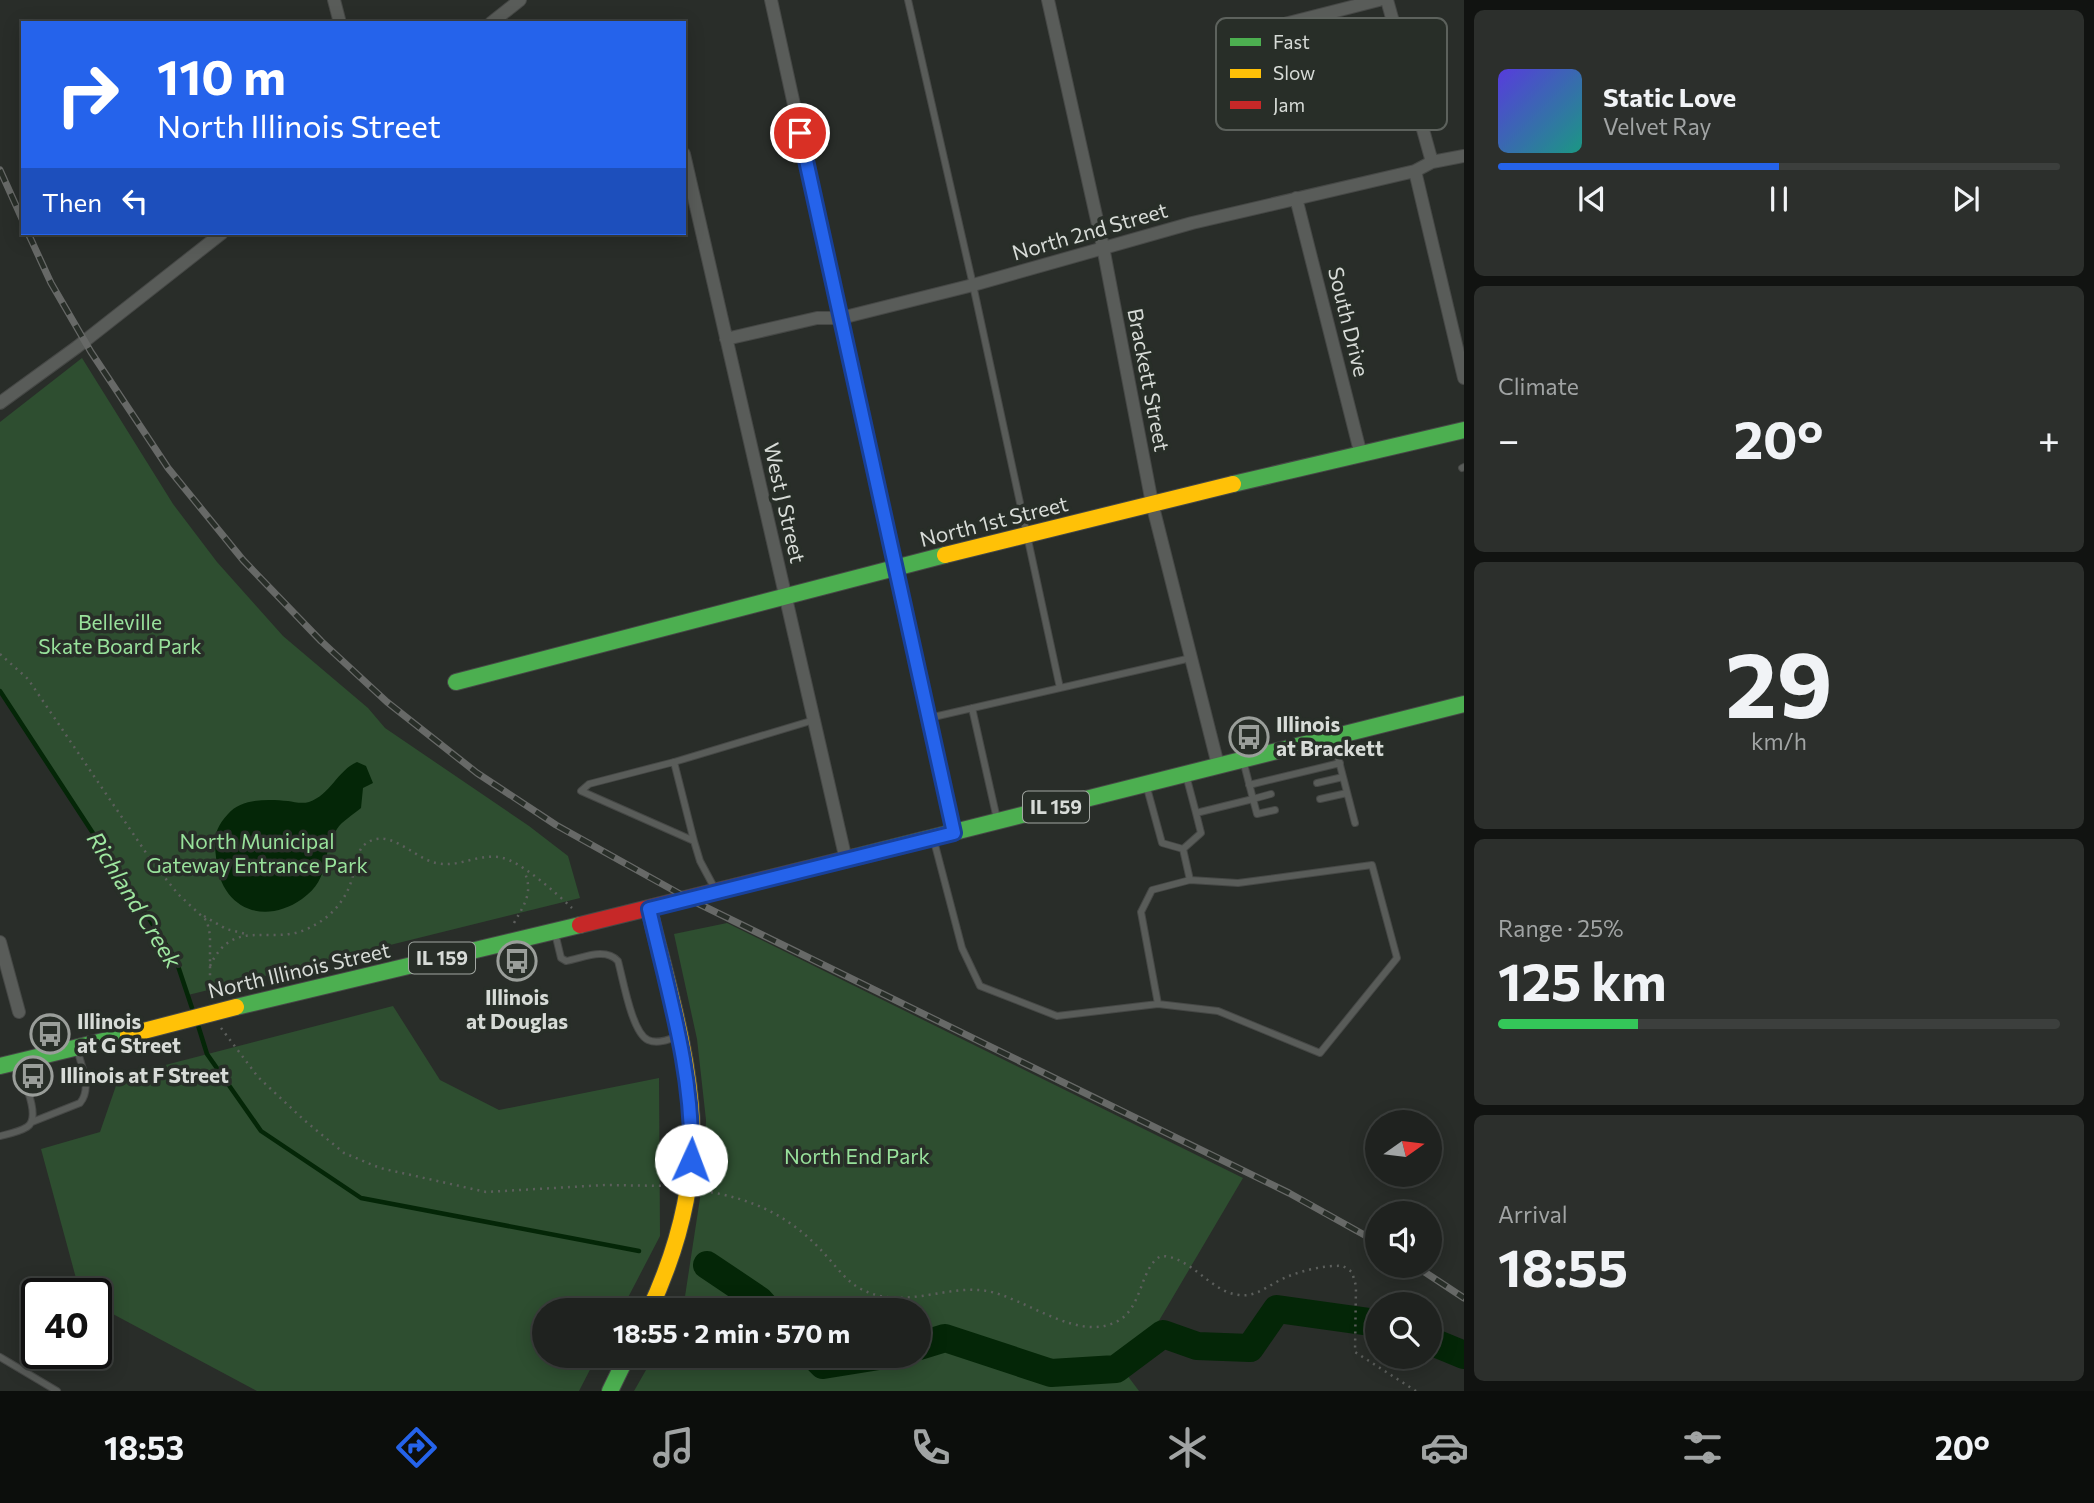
<!DOCTYPE html>
<html lang="en">
<head>
<meta charset="utf-8">
<style>
	:root { --surface:#1f221f; --page:#2c2f2c; --text:#f1f3f6; --muted:#a1a4a4; --line:#3c3f3d; --accent:#2563eb }
	body { margin:0; font-family:Commissioner,sans-serif; background:var(--page); color:var(--text); height:100vh; display:flex; flex-direction:column; font-size:26px; white-space:nowrap }
	* { box-sizing:border-box; margin:0 }
	p { font-size:23px; color:var(--muted) }
	.icon { flex:none; width:38px; height:38px; fill:none; stroke:currentColor; stroke-width:2; stroke-linecap:round; stroke-linejoin:round }
	.map { position:relative; flex:1; overflow:hidden }
	.sheet { display:flex; flex-direction:column; gap:10px; padding:10px; background:#111311; width:630px }
	.sheet>* { flex:none }
	.guide { position:absolute; left:21px; top:21px; width:665px; height:214px; border-radius:0px; box-shadow:0 4px 18px #0003,0 0 0 2px var(--line); background:#2563eb; color:#fff; overflow:hidden }
	.needle { width:46px; rotate:76deg }
	.controls { position:absolute; left:1365px; top:1110px; display:grid; gap:14px }
	.controls a { display:grid; place-items:center; width:77px; height:77px; border-radius:50%; background:var(--surface); box-shadow:0 4px 18px #0003,0 0 0 2px var(--line); font-size:35px }
	.speed { position:absolute; left:21px; top:1278px; display:flex; gap:14px; font-size:35px; font-weight:700; text-align:center }
	.speed>* { display:grid; place-content:center; width:91px; height:91px; border-radius:50%; background:var(--surface); box-shadow:0 4px 18px #0003,0 0 0 2px var(--line); line-height:1 }
	.speed .limit { border:4px solid #111; border-radius:10px; background:#fff; color:#111 }
	.pin { position:absolute; display:grid; place-items:center; width:60px; height:60px; color:#fff; margin:-30px; border:4px solid #fff; border-radius:50%; box-shadow:0 2px 7px #0007 }
	.me { position:absolute; width:77px; margin:-38px; rotate:2deg; stroke-linejoin:round; filter:drop-shadow(0 0 5px #0008) }
	.turn { display:flex; align-items:center; gap:24px; height:147px; padding:0 21px; font-size:32px }
	.turn .icon { width:91px; height:91px; stroke-width:2.5 }
	.turn b { display:block; font-size:49px; line-height:60px }
	.then { display:flex; align-items:center; height:66px; padding:0 21px; background:#0003; gap:14px; font-size:26px }
	.big { font-size:52px; font-weight:700; line-height:1.1 }
	.sheet .card { flex:1; display:flex; flex-direction:column; justify-content:center; gap:10px; min-width:0; padding:0 24px; border-radius:10px; background:var(--page) }
	.sheet .dial { align-items:center; gap:0 }
	.dial b { font-size:91px; line-height:1 }
	.song { display:flex; align-items:center; gap:21px }
	.cover { width:84px; height:84px; border-radius:10px; background:linear-gradient(135deg,hsl(250 70% 55%),hsl(170 70% 35%)) }
	.played { height:7px; border-radius:4px; background:linear-gradient(90deg,var(--accent) 50%,var(--line) 50%) }
	.keys { display:flex; justify-content:space-around; direction:ltr }
	.heat { display:flex; justify-content:space-between; align-items:center; font-size:38px; direction:ltr }
	.charge { height:10px; border-radius:5px; background:linear-gradient(90deg,#34c759 25%,var(--line) 0) }
	.trip { position:absolute; left:532px; top:1298px; width:399px; height:70px; border-radius:35px; background:var(--surface); box-shadow:0 4px 18px #0003,0 0 0 2px var(--line); font-weight:700; line-height:70px; text-align:center }
	.menu { display:flex; height:112px; justify-content:space-around; align-items:center; background:#0c0e0c; color:var(--muted) }
	.menu .icon { width:49px; height:49px }
	.menu .on { color:var(--accent) }
	.menu b { font-size:32px; color:var(--text) }
	main { display:flex; flex:1; min-height:0 }
	.map>svg:first-child { display:block }
	.green { fill:#2e4e30 }
	.water { fill:#042607 }
	.lines { fill:none; stroke-linecap:round; stroke-linejoin:round }
	.stream { stroke:#042607; stroke-width:4.5 }
	.river { stroke:#042607; stroke-width:28 }
	.lane-casing { stroke:#464846; stroke-width:8 }
	.street-casing { stroke:#464846; stroke-width:14 }
	.fast-casing { stroke:#464846; stroke-width:18 }
	.slow-casing { stroke:#464846; stroke-width:18 }
	.jam-casing { stroke:#464846; stroke-width:18 }
	.path { stroke:#5c5f5c; stroke-width:2.5; stroke-dasharray:2 5; stroke-linecap:butt }
	.lane { stroke:#595c59; stroke-width:6 }
	.street { stroke:#595c59; stroke-width:12 }
	.fast { stroke:#4caf50; stroke-width:16 }
	.slow { stroke:#ffc107; stroke-width:16 }
	.jam { stroke:#c62828; stroke-width:16 }
	.rail-casing { stroke:#676967; stroke-width:7 }
	.rail { stroke:#282e28; stroke-width:4.5; stroke-dasharray:13; stroke-linecap:butt }
	.slow-bridge-casing { stroke:#464846; stroke-width:18; stroke-linecap:butt }
	.slow-bridge { stroke:#ffc107; stroke-width:16 }
	.route-casing { stroke:#184099; stroke-width:18 }
	.route { stroke:#2563eb; stroke-width:12 }
	.labels { text-anchor:middle; stroke-width:7; stroke-linejoin:round; paint-order:stroke }
	.shield { fill:#282e28; stroke:#a2a7a2; stroke-width:2 }
	.shield-label { font-size:19px; font-weight:bold; fill:#d7dbd7 }
	.street-label { font-size:21px; fill:#d7dbd7; stroke:#282e28 }
	.park-label { font-size:21px; fill:#98e19b; stroke:#282e28 }
	.poi-label { font-size:21px; font-weight:bold; fill:#d7dbd7; stroke:#282e28; text-anchor:start }
	.water-label { font-size:23px; font-style:italic; fill:#9ee7a0; stroke:#282e28 }
	.key { fill:#282e28; stroke:#5d625d; stroke-width:2 }
	.key-label { font-size:19px; fill:#d7dbd7 }
</style>
</head>
<body>
<main>
<div class="map">
<svg width="1464" height="1391" viewBox="0 0 1464 1391">
	<rect width="100%" height="100%" fill="#292d29"/>
	<path class="green" d="M82,358L173,504L217,562L283,636L368,708L385,728L529,826L568,856L580,898L188,995L176,960L0,691V422Z
		M727,923L1243,1178L1127,1375L1139,1391H634L654,1356H919V1311H680L684,1303L704,1172L706,1120L697,1039L674,934Z
		M393,1006L440,1080L499,1110L659,1078L660,1236L621,1311H544V1356H597L579,1391H257L96,1305V1293H80L41,1149L100,1132L119,1077Z"/>
	<path class="water" d="M357,762L366,766L373,783L363,788L361,808C353,815 342,821 337,829C320,853 333,877 302,899C262,927 219,907 216,857C214,839 214,829 228,814C241,798 269,799 288,801C294,802 302,804 309,802C330,795 338,770 357,762Z"/>
	<g class="lines">
		<path class="stream" d="M0,691L176,960L193,1011
			M197,1022L207,1054L261,1131L361,1198L639,1251"/>
		<path class="river" d="M707,1265L759,1300L769,1311
			M1430,1341L1464,1355
			M919,1346L945,1338L1051,1373L1116,1369L1163,1334L1197,1346L1250,1348L1277,1309L1377,1323
			M814,1356L823,1365L879,1356"/>
		<g class="lane-casing">
			<path id="lane" d="M908,0L973,285L1060,688
				M1462,468L1464,467
				M972,708L997,819
				M929,718L1191,658
				M1334,742L1355,823
				M674,762L694,841
				M1187,779L1196,813L1253,799L1244,764
				M1317,783L1343,777
				M1249,785L1340,763
				M1147,788L1162,843L1183,849L1201,833L1196,813
				M1271,794L1253,799L1257,814L1275,810
				M1320,799L1347,793
				M934,841L962,948L980,986L1057,1016L1158,1004L1141,912L1152,890L1190,880L1183,849
				M715,889L700,861L694,841L581,791L589,784L674,762L814,720
				M555,933L561,958L566,961C583,958 605,947 618,961C623,979 632,1033 648,1040C657,1044 668,1040 676,1037
				M1158,1004L1218,1011L1320,1053L1397,958L1372,865L1238,883L1190,880
				M32,1122L80,1103C92,1089 82,1068 78,1052
				M0,1136C8,1134 19,1132 27,1127C42,1118 23,1079 18,1065
				M0,1357L57,1391"/>
		</g>
		<g class="street-casing">
			<path id="street" d="M334,0L340,23
				M771,0L954,833
				M1048,0L1103,247L1152,503L1218,765
				M1387,0L1432,162
				M491,23L520,0
				M1257,31L1379,0
				M684,154L846,860
				M1415,171L1464,378
				M1296,198L1361,455
				M726,339L817,318H841L973,285L1192,223L1415,171L1432,162L1464,156
				M0,403L77,347L222,233
				M0,942L19,1012"/>
		</g>
		<g class="fast-casing">
			<path id="fast" d="M1233,484L1464,430
				M456,682L945,555
				M855,857L1464,704
				M236,1007L580,925
				M0,1066L128,1035
				M610,1391L627,1356"/>
		</g>
		<g class="slow-casing">
			<path id="slow" d="M945,555L1233,484
				M649,909C666,979 689,1052 692,1125C694,1189 676,1253 649,1311"/>
		</g>
		<g class="jam-casing">
			<path id="jam" d="M580,925L855,857"/>
		</g>
		<path class="path" d="M0,654L28,679L153,863L178,894L207,921L210,935V996
			M204,916L226,929L246,934
			M514,923C524,905 534,892 524,871
			M210,966C233,916 270,946 307,929C331,918 347,900 353,875C355,865 357,852 364,845C388,825 413,858 436,863C461,869 483,849 509,860C529,869 555,892 572,908
			M221,1028L258,1077L304,1120L344,1153L380,1168L486,1192L605,1185L670,1186
			M704,1191C750,1198 788,1215 820,1249C833,1262 845,1281 861,1289C903,1311 945,1284 987,1291C1026,1298 1078,1343 1118,1321C1143,1307 1140,1267 1161,1256C1191,1256 1210,1292 1239,1295C1257,1298 1272,1282 1289,1276C1305,1270 1325,1265 1343,1266L1352,1272L1356,1286L1355,1352L1416,1391"/>
		<use href="#lane" class="lane"/>
		<use href="#street" class="street"/>
		<use href="#fast" class="fast"/>
		<use href="#slow" class="slow"/>
		<use href="#jam" class="jam"/>
		<g class="rail-casing">
			<path id="rail" d="M0,170L23,221
				M28,233L51,283L91,352L168,468L243,560L321,641L387,702L477,773L556,825L689,899L1289,1193L1377,1242
				M1414,1265L1464,1298"/>
		</g>
		<use href="#rail" class="rail"/>
		<g class="slow-bridge-casing">
			<path id="slow-bridge" d="M128,1035L236,1007"/>
		</g>
		<use href="#slow-bridge" class="slow-bridge"/>
	</g>
	<g class="lines">
		<g class="route-casing">
			<path id="route" d="M691,1160C694,1075 668,992 649,909L954,833L800,133"/>
		</g>
		<use href="#route" class="route"/>
	</g>
	<defs>
		<g id="bus-ring" transform="scale(2.0125)"><circle r="9.5" fill="#282e28" stroke="#9a9e9a" stroke-width="1.5"/><path d="M-5-6H5V4H4V6H2V4H-2V6H-4V4H-5ZM-3.5-4V0h7V-4ZM-3.5 1.2v1.5H-2V1.2ZM2 1.2v1.5H3.5V1.2Z" fill="#9a9e9a"/></g>
	</defs>
	<g fill-rule="evenodd">
		<use href="#bus-ring" x="1249" y="737"/>
		<use href="#bus-ring" x="517" y="961"/>
		<use href="#bus-ring" x="50" y="1034"/>
		<use href="#bus-ring" x="33" y="1076"/>
	</g>
	<g class="labels">
		<g class="shield">
			<rect x="1023" y="791.5" width="66" height="31" rx="5"/>
			<rect x="409" y="942.5" width="66" height="31" rx="5"/>
		</g>
		<g class="shield-label">
			<text x="1056" y="814">IL 159</text>
			<text x="442" y="965">IL 159</text>
		</g>
		<g class="street-label">
			<text transform="translate(1090 232) rotate(-16)" y="7">North 2nd Street</text>
			<text transform="translate(1348 322) rotate(76)" y="7">South Drive</text>
			<text transform="translate(1148 380) rotate(79)" y="7">Brackett Street</text>
			<text transform="translate(784 503) rotate(77)" y="7">West J Street</text>
			<text transform="translate(994 522) rotate(-14)" y="7">North 1st Street</text>
			<text transform="translate(299 971) rotate(-13)" y="7">North Illinois Street</text>
		</g>
		<g class="park-label">
			<text x="120" y="630">Belleville<tspan x="120" dy="24">Skate Board Park</tspan></text>
			<text x="257" y="849">North Municipal<tspan x="257" dy="24">Gateway Entrance Park</tspan></text>
			<text x="857" y="1164">North End Park</text>
		</g>
		<g class="poi-label">
			<text x="1276" y="732">Illinois<tspan x="1276" dy="24">at Brackett</tspan></text>
			<text x="517" y="1005" text-anchor="middle">Illinois<tspan x="517" dy="24">at Douglas</tspan></text>
			<text x="77" y="1029">Illinois<tspan x="77" dy="24">at G Street</tspan></text>
			<text x="60" y="1083">Illinois at F Street</text>
		</g>
		<g class="water-label">
			<text transform="translate(134 900) rotate(58)" y="8">Richland Creek</text>
		</g>
	</g>
	<rect x="1216" y="18" width="231" height="112" rx="10" class="key"/>
	<rect x="1230" y="38" width="31" height="8" fill="#4caf50"/>
	<rect x="1230" y="69" width="31" height="9" fill="#ffc107"/>
	<rect x="1230" y="101" width="31" height="8" fill="#c62828"/>
	<g class="key-label">
		<text x="1273" y="49">Fast</text>
		<text x="1273" y="80">Slow</text>
		<text x="1273" y="112">Jam</text>
	</g>
</svg>
<div class="controls">
<a><svg class="needle" viewBox="-14 -14 28 28"><path d="M0-13l5 13h-10z" fill="#e53935"/><path d="M0 13l5-13h-10z" fill="#a1a4a4"/></svg></a>
<a><svg class="icon" aria-label="sound" viewBox="0 0 24 24"><path d="M4 9h4l5-4v14l-5-4H4zM17 9q2 3 0 6"/></svg></a>
<a><svg class="icon" aria-label="search" viewBox="0 0 24 24"><circle cx="10" cy="10" r="6"/><path d="M15 15l6 6"/></svg></a>
</div>
<div class="speed"><div class="limit">40</div></div>
<div class="pin" style="left:800px;top:133px;background:#d93025"><svg class="icon" aria-label="arrive" viewBox="0 0 24 24"><path d="M6 21V4h12l-3 4 3 4H6"/></svg></div>
<svg class="me" style="left:691px;top:1160px" viewBox="-20 -20 40 40"><circle r="19" fill="#fff"/><path d="M0-13L10 11 0 6-10 11z" fill="#2563eb"/></svg>
<div class="trip">18:55 · 2 min · 570 m</div>
<div class="guide">
<div class="turn"><svg class="icon" aria-label="right" viewBox="0 0 24 24"><path d="M7 20v-9h11M14 6l5 5-5 5"/></svg><div><b>110 m</b>North Illinois Street</div></div>
<div class="then">Then<svg class="icon" aria-label="left" viewBox="0 0 24 24"><path d="M17 20v-9H6M10 6l-5 5 5 5"/></svg></div>
</div>
</div>
<section class="sheet">
<div class="card">
<div class="song"><i class="cover"></i><div><b>Static Love</b><p>Velvet Ray</p></div></div>
<div class="played"></div>
<div class="keys"><svg class="icon" aria-label="previous" viewBox="0 0 24 24"><path d="M18 5L8 12l10 7zM5 5v14"/></svg><svg class="icon" aria-label="pause" viewBox="0 0 24 24"><path d="M8 5v14M16 5v14"/></svg><svg class="icon" aria-label="next" viewBox="0 0 24 24"><path d="M6 5l10 7-10 7zM19 5v14"/></svg></div>
</div>
<div class="card"><p>Climate</p>
<div class="heat"><a>−</a><b class="big">20°</b><a>+</a></div>
</div>
<div class="card dial"><b>29</b><p>km/h</p></div>
<div class="card"><p>Range · 25%</p><b class="big">125 km</b><div class="charge"></div></div>
<div class="card"><p>Arrival</p><b class="big">18:55</b></div>
</section>
</main>
<nav class="menu">
<b>18:53</b>
<svg class="icon on" aria-label="directions" viewBox="0 0 24 24"><path d="M12 3l9 9-9 9-9-9zM9 14v-3h6M13 9l2 2-2 2"/></svg>
<svg class="icon" aria-label="music" viewBox="0 0 24 24"><path d="M9 18V5l10-2v13"/><circle cx="6" cy="18" r="3"/><circle cx="16" cy="16" r="3"/></svg>
<svg class="icon" aria-label="phone" viewBox="0 0 24 24"><path d="M5 4h4l2 5-3 2q2 4 5 5l2-3 5 2v4C11 20 4 13 5 4z"/></svg>
<svg class="icon" aria-label="climate" viewBox="0 0 24 24"><path d="M12 3v18M4 7l16 10M4 17L20 7"/></svg>
<svg class="icon" aria-label="car" viewBox="0 0 24 24"><path d="M5 17H2v-5l4-1 3-4h7l3 4 3 1v5h-3M9 17h6M6 11h13"/><circle cx="7" cy="17" r="2"/><circle cx="17" cy="17" r="2"/></svg>
<svg class="icon" aria-label="filters" viewBox="0 0 24 24"><path d="M4 7h16M4 17h16"/><circle cx="9" cy="7" r="2"/><circle cx="15" cy="17" r="2"/></svg>
<b>20°</b>
</nav>
</body>
</html>
